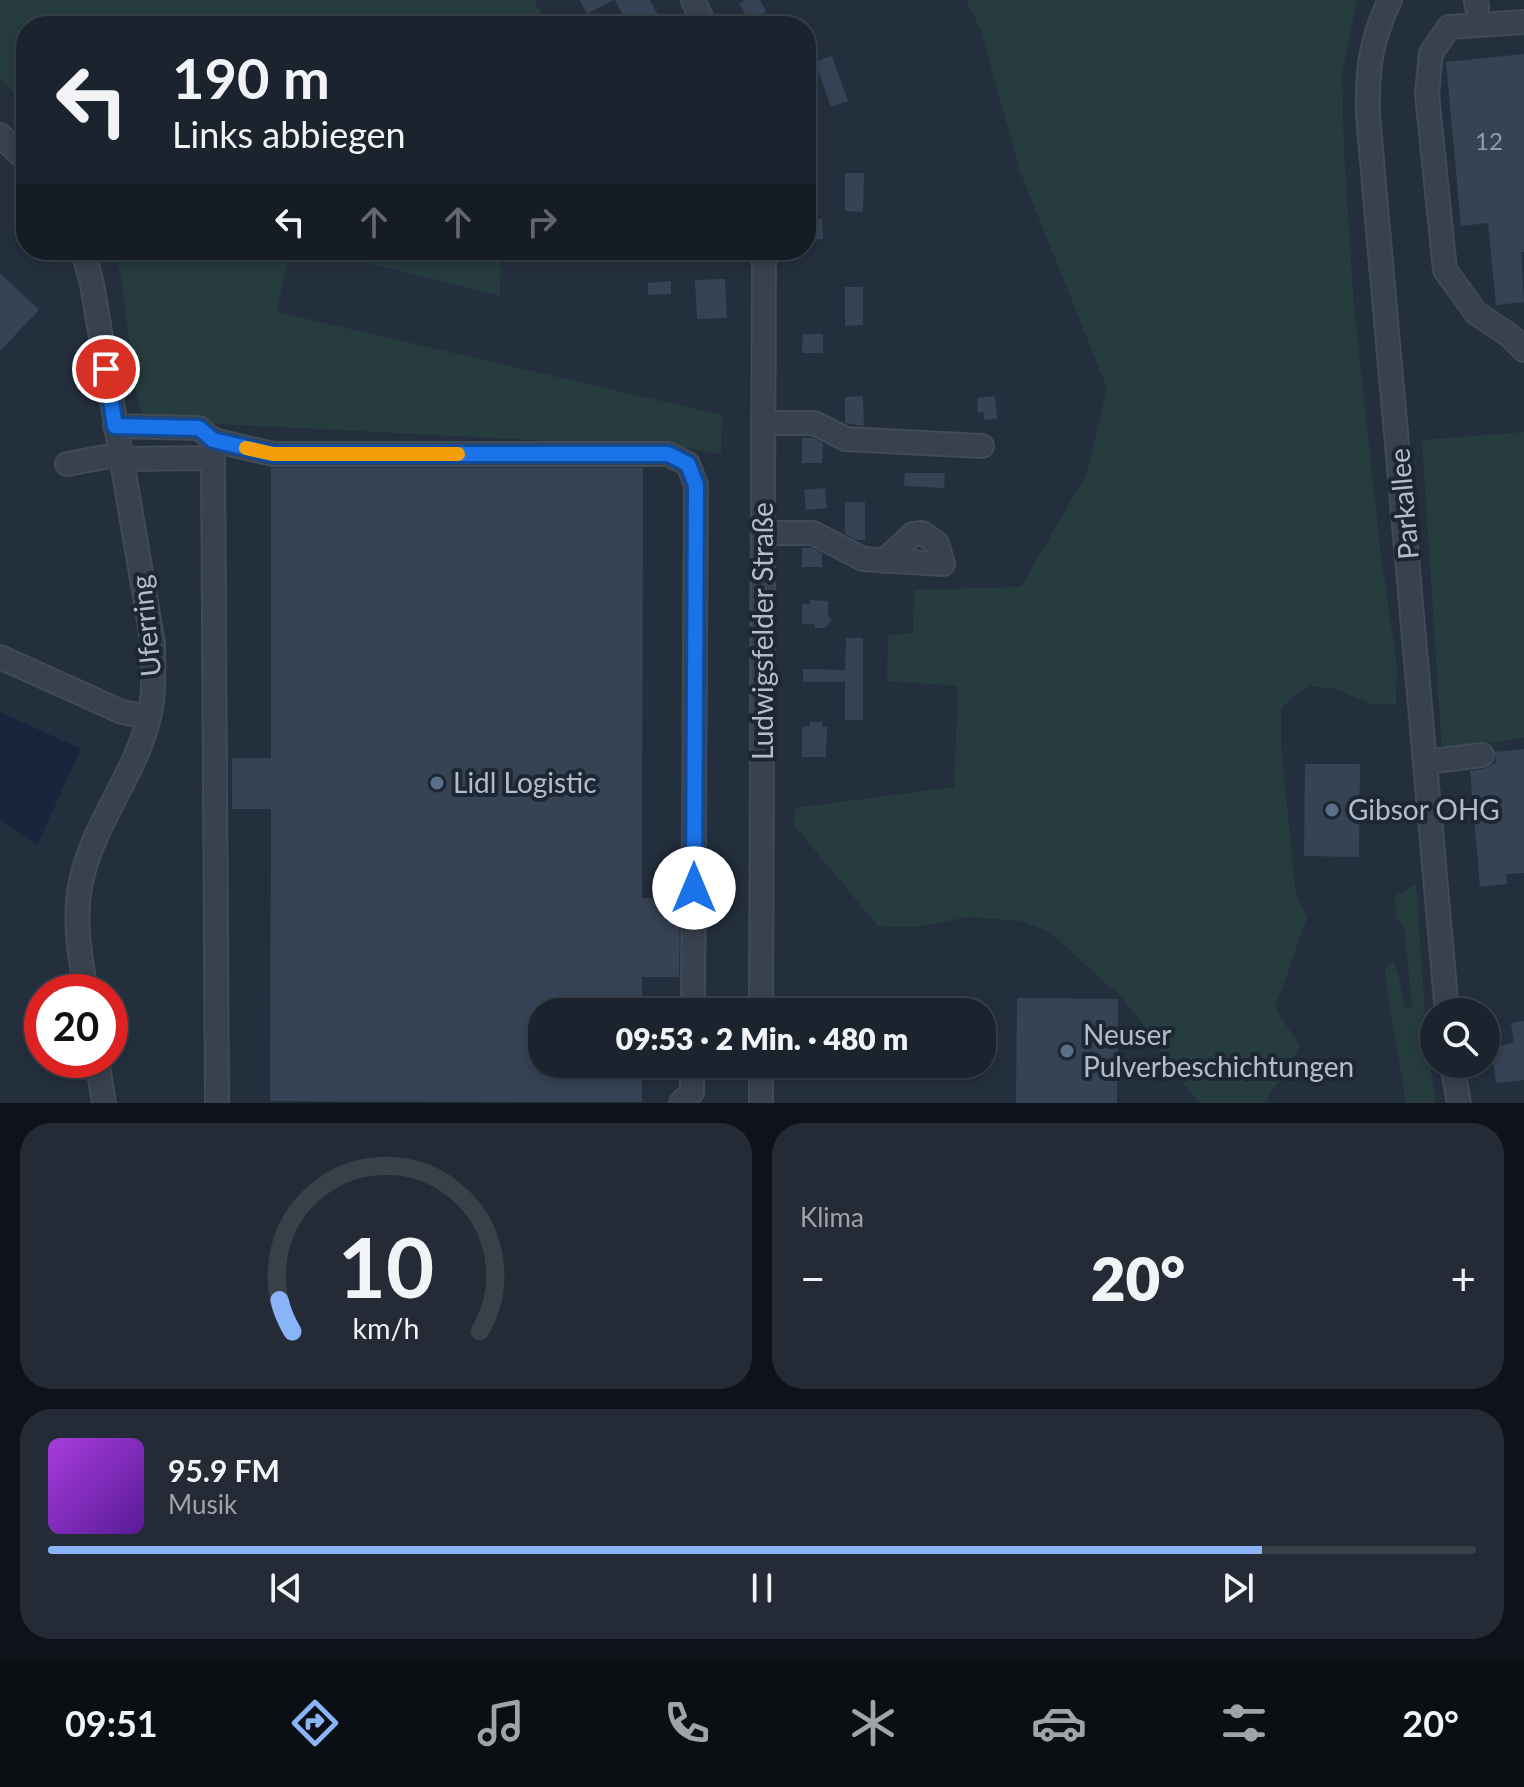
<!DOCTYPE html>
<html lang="de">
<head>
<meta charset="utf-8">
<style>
	:root { --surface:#1b232e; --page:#242b36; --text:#f1f3f6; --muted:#a0a4aa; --line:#39404a; --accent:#8ab4f8 }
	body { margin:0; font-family:Lato,sans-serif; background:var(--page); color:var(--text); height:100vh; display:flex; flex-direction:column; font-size:30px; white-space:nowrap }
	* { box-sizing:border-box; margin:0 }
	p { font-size:26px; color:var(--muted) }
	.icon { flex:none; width:44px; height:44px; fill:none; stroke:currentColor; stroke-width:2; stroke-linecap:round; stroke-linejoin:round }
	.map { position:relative; height:1103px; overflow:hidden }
	.details { display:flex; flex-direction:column; gap:20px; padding:20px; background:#0f1319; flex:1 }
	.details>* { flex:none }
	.hud { position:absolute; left:16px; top:16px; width:800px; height:244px; border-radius:32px; box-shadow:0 4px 12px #0003,0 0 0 2px var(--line); background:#1b232e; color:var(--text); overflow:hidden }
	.controls { position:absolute; left:1420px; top:998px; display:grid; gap:16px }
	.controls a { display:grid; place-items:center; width:80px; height:80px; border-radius:50%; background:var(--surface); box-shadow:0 4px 12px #0003,0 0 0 2px var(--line); font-size:40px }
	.speed { position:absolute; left:24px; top:974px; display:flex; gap:16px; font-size:40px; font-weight:700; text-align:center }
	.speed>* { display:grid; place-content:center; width:104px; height:104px; border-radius:50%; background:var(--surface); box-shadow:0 4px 12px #0003,0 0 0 2px var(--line); line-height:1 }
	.speed .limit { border:12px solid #d22; background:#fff; color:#111 }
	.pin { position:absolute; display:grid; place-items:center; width:68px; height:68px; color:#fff; margin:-34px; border:4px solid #fff; border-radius:50%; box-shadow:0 2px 8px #0007 }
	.me { position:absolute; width:88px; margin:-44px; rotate:0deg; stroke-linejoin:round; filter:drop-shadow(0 0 6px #0008) }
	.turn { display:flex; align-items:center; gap:28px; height:168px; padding:0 24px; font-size:36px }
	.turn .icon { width:104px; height:104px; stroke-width:2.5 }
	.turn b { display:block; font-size:56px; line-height:68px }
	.lanes { display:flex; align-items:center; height:76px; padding:0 24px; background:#0003; justify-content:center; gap:40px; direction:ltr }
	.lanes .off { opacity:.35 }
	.big { font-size:60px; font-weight:800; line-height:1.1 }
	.details .widget { flex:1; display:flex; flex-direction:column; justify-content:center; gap:12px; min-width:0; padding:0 28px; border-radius:32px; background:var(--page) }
	.details .dial { align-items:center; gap:0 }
	.dial svg { height:208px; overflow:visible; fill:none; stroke:var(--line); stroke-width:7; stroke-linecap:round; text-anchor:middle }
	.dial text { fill:var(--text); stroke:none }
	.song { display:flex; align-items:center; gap:24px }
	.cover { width:96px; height:96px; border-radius:12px; background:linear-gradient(135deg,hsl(280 70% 55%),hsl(270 70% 35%)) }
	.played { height:8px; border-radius:4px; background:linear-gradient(90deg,var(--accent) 85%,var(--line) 85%) }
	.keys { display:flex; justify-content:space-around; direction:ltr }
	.heat { display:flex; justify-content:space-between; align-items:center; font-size:44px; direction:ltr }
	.details .tiles { flex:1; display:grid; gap:20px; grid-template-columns:1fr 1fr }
	.widget:last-child { grid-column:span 2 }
	.trip { position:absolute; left:528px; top:998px; width:468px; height:80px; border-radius:32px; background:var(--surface); box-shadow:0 4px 12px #0003,0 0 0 2px var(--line); font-weight:800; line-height:80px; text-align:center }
	.tab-bar { display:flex; height:128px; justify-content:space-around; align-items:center; background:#0b0e12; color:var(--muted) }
	.tab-bar .icon { width:56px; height:56px }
	.tab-bar .on { color:var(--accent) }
	.tab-bar b { font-size:36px; color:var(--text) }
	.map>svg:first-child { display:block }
	.green { fill:#263c3f }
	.water { fill:#17263c }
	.building { fill:#364354 }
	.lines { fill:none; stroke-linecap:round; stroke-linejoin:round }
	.minor-casing { stroke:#414a57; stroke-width:26 }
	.minor { stroke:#38414e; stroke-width:22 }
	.route-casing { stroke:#114b97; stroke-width:20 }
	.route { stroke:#1a73e8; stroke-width:14 }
	.slow { stroke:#f59e0b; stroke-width:14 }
	.service-dot { fill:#5c6f8a; stroke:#1d2633; stroke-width:3 }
	.labels { text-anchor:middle; stroke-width:8; stroke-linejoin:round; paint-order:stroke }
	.number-label { font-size:24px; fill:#929caa }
	.street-label { font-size:28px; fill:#b4bcc9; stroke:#1d2633 }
	.poi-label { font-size:28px; fill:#b4bcc9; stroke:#1d2633; text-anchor:start }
</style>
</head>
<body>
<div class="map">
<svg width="1524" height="1103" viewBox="0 0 1524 1103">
	<rect width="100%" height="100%" fill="#242f3e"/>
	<path class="green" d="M0,0H534L547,26H26V105L0,79Z
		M966,0H1357L1342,75L1344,149L1354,307L1381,555L1397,666L1396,704H1371L1336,689L1311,686L1294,695L1281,709V746L1296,894L1307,918L1275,1008L1300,1046L1265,1103H1200L1172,1071L1160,1048L1124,1000L1051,933L1022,921L969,917L915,927L878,926L794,825L795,808L954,787L958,686L887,681L888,635L913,633L914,590L1021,587L1087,473L1107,388L1020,171L980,28Z
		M115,250H290L277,312L722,415L721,454L689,448L144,420C126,365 130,306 115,250Z
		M316,250H501L500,296Z
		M1524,432V737L1442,753L1422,440Z
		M1416,884L1427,1043L1436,1103H1405C1401,1057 1388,1014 1385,969L1393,961L1399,977L1405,1008L1412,1007L1404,927L1396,917L1395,896Z"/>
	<path class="water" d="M0,712L81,749L37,845L0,819Z"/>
	<path class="building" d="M580,0H614L587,14Z
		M615,0H650L664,26H628Z
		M746,0H760L766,12L748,20L739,3Z
		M1524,54V252H1521L1524,302L1496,305L1488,223L1461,226L1446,62Z
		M832,56L848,101L831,107L815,62Z
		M845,173H864L863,212L845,211Z
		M806,219H822L823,239H806Z
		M0,273L39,310L0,351Z
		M725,279L727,318L697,319L695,280Z
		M671,281V294L648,295V283Z
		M845,287H863V325L845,326Z
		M803,334H823V353H802Z
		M863,396L864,426L845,423V397Z
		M995,396L997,419L984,420V412L978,413L977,398Z
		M802,438H813L823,444L822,463H802Z
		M271,468H643L642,898H680L679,977H642V1012H542V1064H642V1102L270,1101L271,809H232V758H271Z
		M905,473H945L944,488L904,486Z
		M825,488L827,508L806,510L804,490Z
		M845,502H865V540H857L845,534Z
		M802,548H812L822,553V567H802Z
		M810,600L828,601V616L832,620L825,628H815V624H802V604H810Z
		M846,638H863V720H845V682H803V669L845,670Z
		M810,722H822V727H827L826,757H802V727L810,726Z
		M1524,749V873L1506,874L1507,884L1480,887L1470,771L1484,769L1496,763L1495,752Z
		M1305,764H1360L1359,857L1304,856Z
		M1017,998L1118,999L1117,1103H1016Z
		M1524,1021V1080L1496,1083L1491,1047L1514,1043L1511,1023Z"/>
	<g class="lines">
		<g class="minor-casing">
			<path id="minor" d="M693,0L705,26
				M1390,0C1370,42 1367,70 1368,116L1447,1012
				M1476,0L1477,7
				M1524,22L1449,27L1431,53L1427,94L1445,270L1476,313L1509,335L1524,350
				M0,135L26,160
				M83,250L92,284L153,644C153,668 155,693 149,717C135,776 93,823 81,882C73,920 80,955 86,992
				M763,423H814L846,439L982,446
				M115,426L199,428L213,440L273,454H668L688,464L696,485L693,1012
				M122,459L213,458L217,1103
				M67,464L121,454
				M763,533H813L863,559L943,564L937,543L922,533L913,534L884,561
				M0,657L122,712L149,717
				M1426,762L1482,755
				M761,1012L764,250
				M97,1060L104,1103
				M1452,1064L1459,1103
				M681,1103L692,1092V1064
				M761,1103V1064"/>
		</g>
		<use href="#minor" class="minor"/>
	</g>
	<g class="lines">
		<g class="route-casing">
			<path id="route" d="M106,369L115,426L199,428L213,440L273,454H668L688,464L696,485L694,888"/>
		</g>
		<use href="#route" class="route"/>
		<path class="slow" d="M246,448L273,454H458"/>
	</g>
	<g class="service-dot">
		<circle cx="437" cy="783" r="8"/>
		<circle cx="1332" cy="810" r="8"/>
		<circle cx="1067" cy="1051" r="8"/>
	</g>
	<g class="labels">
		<g class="number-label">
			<text x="1489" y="150">12</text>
		</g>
		<g class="street-label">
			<text transform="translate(1404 504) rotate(-95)" y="10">Parkallee</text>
			<text transform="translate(146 626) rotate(-96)" y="10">Uferring</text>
			<text transform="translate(763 631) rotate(-90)" y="10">Ludwigsfelder Straße</text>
		</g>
		<g class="poi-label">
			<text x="453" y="793">Lidl Logistic</text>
			<text x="1348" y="820">Gibsor OHG</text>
			<text x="1083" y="1045">Neuser<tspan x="1083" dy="32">Pulverbeschichtungen</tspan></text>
		</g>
	</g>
</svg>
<div class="controls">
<a><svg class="icon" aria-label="search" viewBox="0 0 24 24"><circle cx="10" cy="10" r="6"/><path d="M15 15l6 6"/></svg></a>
</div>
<div class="speed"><div class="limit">20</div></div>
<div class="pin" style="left:106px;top:369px;background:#d93025"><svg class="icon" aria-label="arrive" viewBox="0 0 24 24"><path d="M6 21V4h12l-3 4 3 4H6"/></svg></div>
<svg class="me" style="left:694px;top:888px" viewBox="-20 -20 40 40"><circle r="19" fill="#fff"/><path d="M0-13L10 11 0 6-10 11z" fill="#1a73e8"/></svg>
<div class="trip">09:53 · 2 Min. · 480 m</div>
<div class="hud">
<div class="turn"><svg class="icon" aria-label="left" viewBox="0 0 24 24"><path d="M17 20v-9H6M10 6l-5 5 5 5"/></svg><div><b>190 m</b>Links abbiegen</div></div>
<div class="lanes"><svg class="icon" aria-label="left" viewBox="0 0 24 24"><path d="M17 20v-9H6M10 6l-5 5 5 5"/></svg><svg class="icon off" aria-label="ahead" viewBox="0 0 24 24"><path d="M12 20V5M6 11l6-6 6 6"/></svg><svg class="icon off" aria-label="ahead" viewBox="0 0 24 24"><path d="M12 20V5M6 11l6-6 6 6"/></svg><svg class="icon off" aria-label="right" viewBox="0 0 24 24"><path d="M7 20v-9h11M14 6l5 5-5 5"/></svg></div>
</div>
</div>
<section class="details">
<div class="tiles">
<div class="widget dial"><svg viewBox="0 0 100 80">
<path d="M14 69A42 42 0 1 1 86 69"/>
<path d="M14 69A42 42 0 0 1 9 57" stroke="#8ab4f8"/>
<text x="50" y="56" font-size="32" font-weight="700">10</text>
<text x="50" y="72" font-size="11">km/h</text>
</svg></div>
<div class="widget"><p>Klima</p>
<div class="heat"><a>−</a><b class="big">20°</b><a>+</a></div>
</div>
<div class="widget">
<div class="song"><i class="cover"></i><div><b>95.9 FM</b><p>Musik</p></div></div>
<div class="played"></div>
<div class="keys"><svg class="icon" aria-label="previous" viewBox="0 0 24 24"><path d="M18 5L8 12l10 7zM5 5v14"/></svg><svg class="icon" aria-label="pause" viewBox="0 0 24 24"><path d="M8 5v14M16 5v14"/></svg><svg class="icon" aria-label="next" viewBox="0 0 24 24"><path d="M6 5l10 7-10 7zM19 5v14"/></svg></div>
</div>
</div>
</section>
<nav class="tab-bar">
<b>09:51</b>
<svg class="icon on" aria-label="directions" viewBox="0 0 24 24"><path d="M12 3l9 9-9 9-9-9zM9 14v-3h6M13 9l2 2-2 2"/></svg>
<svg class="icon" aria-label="music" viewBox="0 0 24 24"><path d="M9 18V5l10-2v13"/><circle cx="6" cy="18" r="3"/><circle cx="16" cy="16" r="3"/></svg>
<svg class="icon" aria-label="phone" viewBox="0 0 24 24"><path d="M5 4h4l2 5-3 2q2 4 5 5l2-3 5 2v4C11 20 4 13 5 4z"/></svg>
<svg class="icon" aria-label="climate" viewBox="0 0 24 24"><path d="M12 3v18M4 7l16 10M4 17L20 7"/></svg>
<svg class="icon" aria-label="car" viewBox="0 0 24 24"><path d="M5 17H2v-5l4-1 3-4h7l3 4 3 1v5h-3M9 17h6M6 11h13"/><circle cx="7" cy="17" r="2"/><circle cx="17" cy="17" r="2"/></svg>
<svg class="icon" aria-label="filters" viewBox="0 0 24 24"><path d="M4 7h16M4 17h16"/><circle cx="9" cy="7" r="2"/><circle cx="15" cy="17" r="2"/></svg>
<b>20°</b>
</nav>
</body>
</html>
